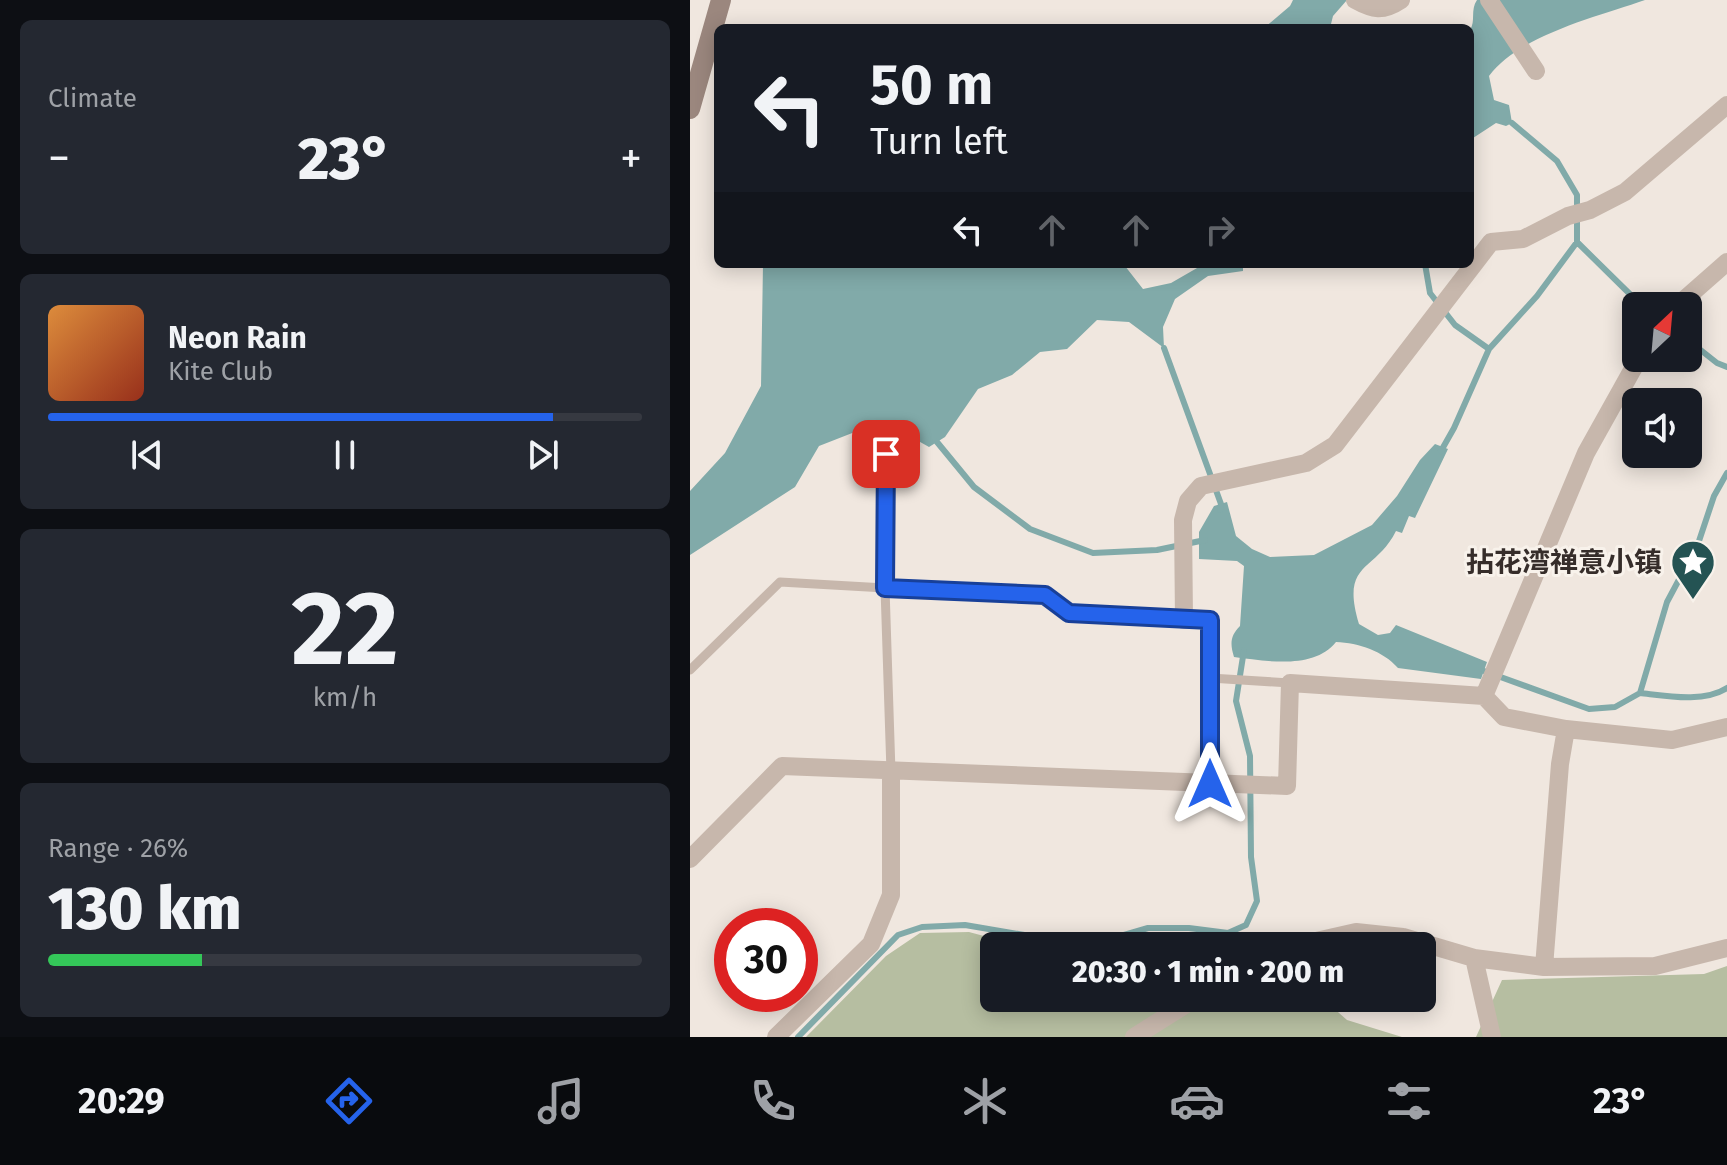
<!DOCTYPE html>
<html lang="en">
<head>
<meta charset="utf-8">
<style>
	:root { --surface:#171b24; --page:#242831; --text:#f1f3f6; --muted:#9ea1a6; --line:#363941; --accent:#2563eb }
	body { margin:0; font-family:"Fira Sans","Noto Sans SC",sans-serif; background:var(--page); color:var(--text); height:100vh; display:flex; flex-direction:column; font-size:30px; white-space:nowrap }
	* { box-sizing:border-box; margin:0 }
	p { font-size:26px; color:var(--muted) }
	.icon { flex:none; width:44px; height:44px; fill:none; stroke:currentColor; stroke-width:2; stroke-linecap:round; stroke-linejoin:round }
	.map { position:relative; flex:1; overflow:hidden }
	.drawer { display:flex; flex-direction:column; gap:20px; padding:20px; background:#0d0f14; width:690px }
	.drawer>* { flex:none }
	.guide { position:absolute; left:24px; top:24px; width:760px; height:244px; border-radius:12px; box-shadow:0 4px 20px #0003; background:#171b24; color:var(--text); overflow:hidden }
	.needle { width:52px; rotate:26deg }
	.fabs { position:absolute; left:932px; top:292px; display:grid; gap:16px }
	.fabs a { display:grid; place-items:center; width:80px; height:80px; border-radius:12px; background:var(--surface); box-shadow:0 4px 20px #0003; font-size:40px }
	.speed { position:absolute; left:24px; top:908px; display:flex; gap:16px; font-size:40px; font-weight:700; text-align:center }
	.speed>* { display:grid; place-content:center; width:104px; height:104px; border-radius:50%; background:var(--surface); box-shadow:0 4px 20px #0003; line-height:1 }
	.speed .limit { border:12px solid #d22; background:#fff; color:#111 }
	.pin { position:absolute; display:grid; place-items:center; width:68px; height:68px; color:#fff; margin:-34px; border-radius:16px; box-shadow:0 4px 12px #0006 }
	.me { position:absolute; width:88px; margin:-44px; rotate:0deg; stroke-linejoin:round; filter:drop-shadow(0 0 6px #0008) }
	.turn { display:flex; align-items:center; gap:28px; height:168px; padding:0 24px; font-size:36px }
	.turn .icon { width:104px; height:104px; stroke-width:2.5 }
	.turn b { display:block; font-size:56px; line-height:68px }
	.lanes { display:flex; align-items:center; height:76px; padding:0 24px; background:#0003; justify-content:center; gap:40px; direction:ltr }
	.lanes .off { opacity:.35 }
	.big { font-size:60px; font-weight:800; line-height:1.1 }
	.drawer .tile { flex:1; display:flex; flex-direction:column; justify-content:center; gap:12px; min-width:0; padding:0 28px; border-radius:12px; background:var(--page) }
	.drawer .dial { align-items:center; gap:0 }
	.dial b { font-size:104px; line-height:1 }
	.song { display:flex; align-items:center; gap:24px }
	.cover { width:96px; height:96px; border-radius:12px; background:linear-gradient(135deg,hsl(30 70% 55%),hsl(10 70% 35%)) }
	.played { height:8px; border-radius:4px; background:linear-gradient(90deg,var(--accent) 85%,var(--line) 85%) }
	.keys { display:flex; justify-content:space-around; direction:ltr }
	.heat { display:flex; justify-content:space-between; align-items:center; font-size:44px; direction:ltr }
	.charge { height:12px; border-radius:6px; background:linear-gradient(90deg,#34c759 26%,var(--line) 0) }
	.trip { position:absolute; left:290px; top:932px; width:456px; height:80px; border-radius:12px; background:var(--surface); box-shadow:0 4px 20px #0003; font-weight:800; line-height:80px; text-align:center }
	.tab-bar { display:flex; height:128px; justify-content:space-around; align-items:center; background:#090b0e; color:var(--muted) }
	.tab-bar .icon { width:56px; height:56px }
	.tab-bar .selected { color:var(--accent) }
	.tab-bar b { font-size:36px; color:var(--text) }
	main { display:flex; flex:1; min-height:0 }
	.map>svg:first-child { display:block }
	.green { fill:#b6bea1 }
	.water { fill:#81aaa9 }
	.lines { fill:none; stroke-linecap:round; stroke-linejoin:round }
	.stream { stroke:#81aaa9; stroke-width:6 }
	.lane { stroke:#c7b7ac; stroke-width:9 }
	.street { stroke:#c7b7ac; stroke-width:18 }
	.secondary { stroke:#9b877e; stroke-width:20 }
	.route-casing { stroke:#184099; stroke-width:20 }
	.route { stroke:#2563eb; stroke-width:14 }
	.labels { text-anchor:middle; stroke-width:6; stroke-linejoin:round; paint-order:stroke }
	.poi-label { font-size:28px; font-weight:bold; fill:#362d2a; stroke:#f8f2eb; text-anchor:end }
</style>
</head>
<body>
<main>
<section class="drawer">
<div class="tile"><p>Climate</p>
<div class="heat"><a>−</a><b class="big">23°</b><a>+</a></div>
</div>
<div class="tile">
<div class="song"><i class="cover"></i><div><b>Neon Rain</b><p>Kite Club</p></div></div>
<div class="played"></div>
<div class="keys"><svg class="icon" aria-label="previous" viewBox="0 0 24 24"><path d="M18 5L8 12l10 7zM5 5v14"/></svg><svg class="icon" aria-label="pause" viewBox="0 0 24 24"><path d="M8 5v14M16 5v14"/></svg><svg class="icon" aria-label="next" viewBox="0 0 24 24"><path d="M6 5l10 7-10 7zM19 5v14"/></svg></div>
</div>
<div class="tile dial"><b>22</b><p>km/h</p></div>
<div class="tile"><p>Range · 26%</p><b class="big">130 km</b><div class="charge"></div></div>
</section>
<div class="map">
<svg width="1037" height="1037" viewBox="0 0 1037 1037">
	<rect width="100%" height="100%" fill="#f0e7df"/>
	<path class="green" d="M279,932L331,946H304V998H632L657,1020L712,1037H116L196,956L230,933Z
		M1037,966V1037H786L812,980L1014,974Z"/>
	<path class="water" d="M603,0H657L643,16L640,28H574L600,6Z
		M787,0H955C906,17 830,35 799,76L804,100L819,105L822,123L816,126L806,123L780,140V30C786,21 780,10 787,0Z
		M73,264H418L419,267L435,266L453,289L481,283L514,264H553V271L518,276L485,299L473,327L474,348L439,322L407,320L377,349L350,352L322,375L288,389L255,437L239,447L193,421L129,446L105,487L0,555V491L35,453L71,386Z
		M745,444L758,449L725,518L719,516L712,533L706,531C685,573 650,561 669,624L688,635L700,633L706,625L797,662L791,679L708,668C693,651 669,643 646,642C624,670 576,661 544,657C540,644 540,636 550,626L554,566L547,561L509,559V532L524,506L537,502L546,536L562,549L580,557L624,555L682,525L707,496L730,460Z"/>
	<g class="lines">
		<path class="stream" d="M887,242L952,306
			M735,264L740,293L765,325L799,349
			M998,340L1027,363L1037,367
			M474,348L531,504L530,510
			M247,442L284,487L340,529L403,553L467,550L515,540
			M751,451L764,428L799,349L847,296L887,242V195L867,161L822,123
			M794,671L899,709L925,707L950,693L977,602L1008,544L1024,496L1037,473
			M950,693C977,696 1014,703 1037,688
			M108,1037L208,935L232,927L275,925L376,942L417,940L458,928H499L538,933L556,925L567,901L561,857L560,756L546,701L554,650"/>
		<path class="lane" d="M0,670L90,582L195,588L196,454
			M520,678L600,683
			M201,772L195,588L355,595L379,613L494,620"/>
		<path class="street" d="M665,0C683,10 693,12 711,0
			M799,0L846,71
			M987,306L1037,262
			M794,696L896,453L949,358
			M876,729L982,740L1037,727
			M520,784V620H494L493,520L498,501L511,486L616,463L645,445L801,242L833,239L878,216L900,210L935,192L1037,105
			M0,859L92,766L597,786L600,683L794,696L814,717L876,729L870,764L854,967
			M604,946L666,932L713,937L784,958L854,967L965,966L1037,948
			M784,958L802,1037
			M86,1037L181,944L201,895V772
			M444,1037L506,998"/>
		<path class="secondary" d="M0,109L31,0"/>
	</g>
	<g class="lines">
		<g class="route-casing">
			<path id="route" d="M196,454L195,588L355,595L379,613L520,620V784"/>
		</g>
		<use href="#route" class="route"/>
	</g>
	<defs>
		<g id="sight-pin" transform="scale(2.3)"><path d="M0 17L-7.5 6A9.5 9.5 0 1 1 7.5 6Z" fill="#245353" stroke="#f8f2eb"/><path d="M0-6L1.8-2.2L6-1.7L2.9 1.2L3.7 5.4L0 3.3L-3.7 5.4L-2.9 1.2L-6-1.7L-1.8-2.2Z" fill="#fff"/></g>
	</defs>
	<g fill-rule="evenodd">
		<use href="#sight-pin" x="1003" y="562"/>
	</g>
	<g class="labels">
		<g class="poi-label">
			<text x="972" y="572">拈花湾禅意小镇</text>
		</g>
	</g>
</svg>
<div class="fabs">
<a><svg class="needle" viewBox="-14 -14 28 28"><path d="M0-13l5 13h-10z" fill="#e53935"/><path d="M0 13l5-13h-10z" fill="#9ea1a6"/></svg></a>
<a><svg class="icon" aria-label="sound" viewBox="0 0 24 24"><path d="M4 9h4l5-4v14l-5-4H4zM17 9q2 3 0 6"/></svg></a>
</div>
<div class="speed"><div class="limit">30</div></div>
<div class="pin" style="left:196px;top:454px;background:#d93025"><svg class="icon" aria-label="arrive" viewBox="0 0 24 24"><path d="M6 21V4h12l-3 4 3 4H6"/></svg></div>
<svg class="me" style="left:520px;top:784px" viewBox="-20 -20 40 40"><path d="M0-17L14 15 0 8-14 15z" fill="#2563eb" stroke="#fff" stroke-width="4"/></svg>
<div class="trip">20:30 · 1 min · 200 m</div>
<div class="guide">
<div class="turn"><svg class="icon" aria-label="left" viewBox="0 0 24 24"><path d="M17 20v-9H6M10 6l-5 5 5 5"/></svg><div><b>50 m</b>Turn left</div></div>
<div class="lanes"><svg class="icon" aria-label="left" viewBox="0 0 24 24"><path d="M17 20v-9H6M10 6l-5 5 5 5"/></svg><svg class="icon off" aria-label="ahead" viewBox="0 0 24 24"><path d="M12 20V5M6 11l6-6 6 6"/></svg><svg class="icon off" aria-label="ahead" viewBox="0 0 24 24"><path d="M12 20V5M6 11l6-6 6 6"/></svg><svg class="icon off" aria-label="right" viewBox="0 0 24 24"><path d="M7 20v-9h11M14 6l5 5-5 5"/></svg></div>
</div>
</div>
</main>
<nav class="tab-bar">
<b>20:29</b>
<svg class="icon selected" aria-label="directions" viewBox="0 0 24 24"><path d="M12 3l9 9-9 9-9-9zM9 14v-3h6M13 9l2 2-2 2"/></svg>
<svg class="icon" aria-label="music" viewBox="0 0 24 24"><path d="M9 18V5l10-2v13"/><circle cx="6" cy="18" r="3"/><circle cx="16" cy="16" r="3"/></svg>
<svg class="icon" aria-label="phone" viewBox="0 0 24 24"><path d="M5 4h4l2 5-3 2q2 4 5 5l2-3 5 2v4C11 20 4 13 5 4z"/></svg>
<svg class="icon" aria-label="climate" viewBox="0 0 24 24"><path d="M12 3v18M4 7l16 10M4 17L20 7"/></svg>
<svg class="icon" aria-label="car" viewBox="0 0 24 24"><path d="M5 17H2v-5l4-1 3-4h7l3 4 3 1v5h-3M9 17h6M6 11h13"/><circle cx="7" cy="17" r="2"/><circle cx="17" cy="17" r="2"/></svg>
<svg class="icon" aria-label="filters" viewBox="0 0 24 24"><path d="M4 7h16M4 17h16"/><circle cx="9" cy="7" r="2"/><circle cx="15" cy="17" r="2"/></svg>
<b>23°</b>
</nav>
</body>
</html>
